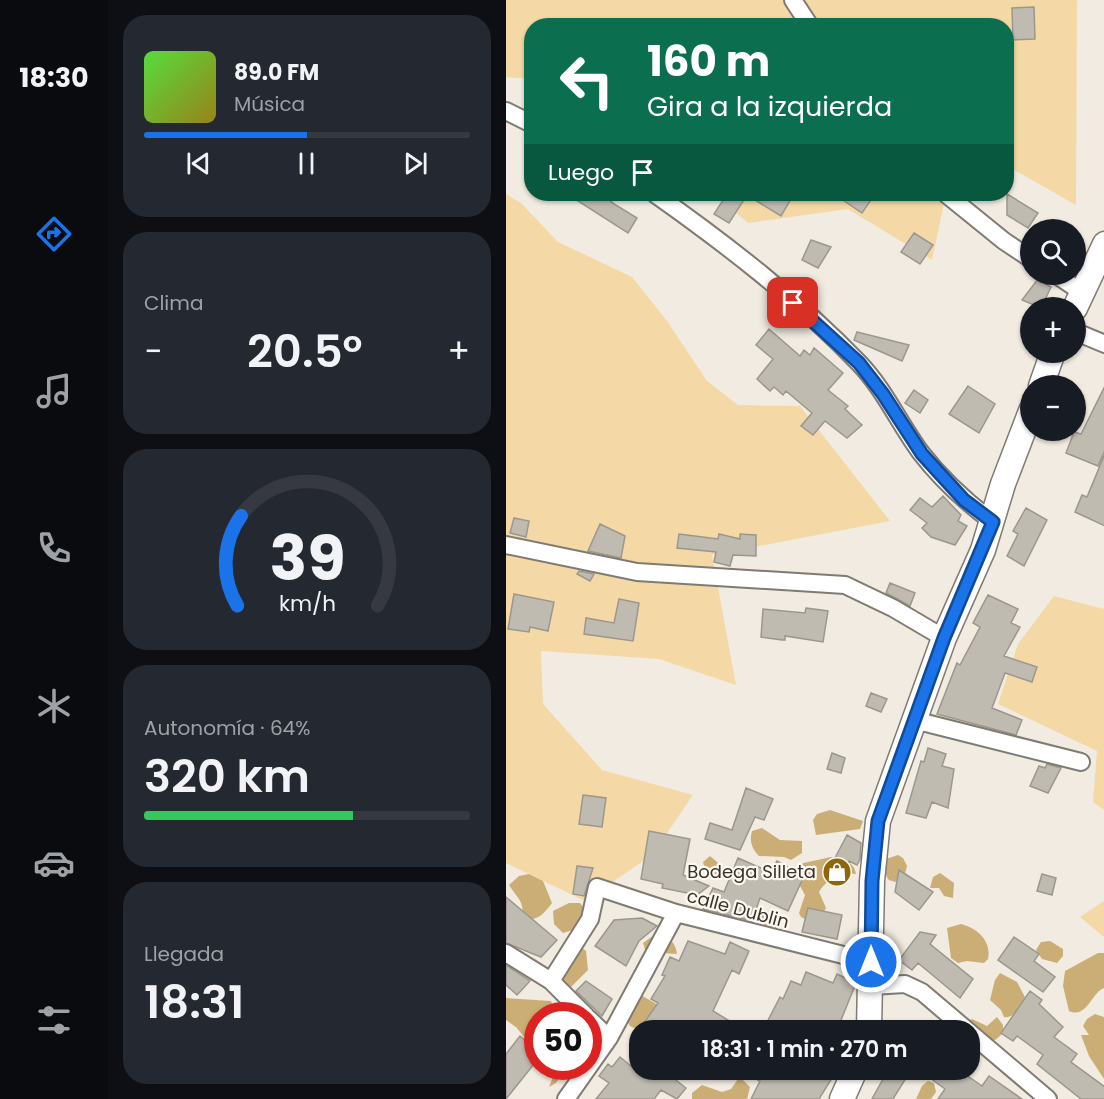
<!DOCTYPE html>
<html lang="es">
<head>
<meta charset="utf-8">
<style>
	:root { --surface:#171b24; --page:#242831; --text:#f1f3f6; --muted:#9ea1a6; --line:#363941; --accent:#1a73e8 }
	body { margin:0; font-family:Poppins,sans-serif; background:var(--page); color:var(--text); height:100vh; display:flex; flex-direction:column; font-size:22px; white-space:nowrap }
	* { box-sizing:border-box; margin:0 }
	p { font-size:20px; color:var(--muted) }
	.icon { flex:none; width:33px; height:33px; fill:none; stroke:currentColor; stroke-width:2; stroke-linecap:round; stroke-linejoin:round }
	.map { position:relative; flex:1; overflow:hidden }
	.details { display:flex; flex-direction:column; gap:15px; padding:15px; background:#0d0f14; width:398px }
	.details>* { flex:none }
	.guide { position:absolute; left:18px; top:18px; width:490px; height:183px; border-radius:24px; box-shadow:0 2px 4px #0004; background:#0b6e4f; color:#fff; overflow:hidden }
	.fabs { position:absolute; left:514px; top:219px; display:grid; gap:12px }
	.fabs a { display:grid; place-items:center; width:66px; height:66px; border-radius:50%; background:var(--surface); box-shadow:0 2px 4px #0004; font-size:30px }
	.speed { position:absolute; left:18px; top:1002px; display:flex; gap:12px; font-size:30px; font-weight:700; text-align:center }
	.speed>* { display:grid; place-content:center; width:78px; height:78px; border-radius:50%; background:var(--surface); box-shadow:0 2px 4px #0004; line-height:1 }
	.speed .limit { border:9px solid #d22; background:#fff; color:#111 }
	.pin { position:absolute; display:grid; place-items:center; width:51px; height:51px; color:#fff; margin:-26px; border-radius:12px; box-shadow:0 3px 9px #0006 }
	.me { position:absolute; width:66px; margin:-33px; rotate:0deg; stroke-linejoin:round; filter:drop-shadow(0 0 4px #0008) }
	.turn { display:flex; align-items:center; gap:21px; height:126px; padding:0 24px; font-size:27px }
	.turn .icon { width:78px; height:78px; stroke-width:2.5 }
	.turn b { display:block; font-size:42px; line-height:51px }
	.then { display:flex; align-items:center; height:57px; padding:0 24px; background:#0003; gap:12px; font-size:22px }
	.big { font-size:45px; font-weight:600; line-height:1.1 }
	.details .widget { flex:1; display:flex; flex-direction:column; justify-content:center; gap:9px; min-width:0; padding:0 21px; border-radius:24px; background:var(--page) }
	.details .dial { align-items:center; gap:0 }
	.dial svg { height:156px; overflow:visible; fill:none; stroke:var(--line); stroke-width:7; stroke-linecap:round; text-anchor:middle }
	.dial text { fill:var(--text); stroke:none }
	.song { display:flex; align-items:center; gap:18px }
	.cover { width:72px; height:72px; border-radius:9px; background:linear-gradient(135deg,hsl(110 70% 55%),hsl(50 70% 35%)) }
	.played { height:6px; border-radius:3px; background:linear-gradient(90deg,var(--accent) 50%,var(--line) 50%) }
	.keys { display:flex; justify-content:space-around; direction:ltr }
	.heat { display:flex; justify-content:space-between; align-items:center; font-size:33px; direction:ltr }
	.charge { height:9px; border-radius:4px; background:linear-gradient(90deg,#34c759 64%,var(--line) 0) }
	.trip { position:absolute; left:123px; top:1020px; width:351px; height:60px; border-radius:24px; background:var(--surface); box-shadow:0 2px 4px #0004; font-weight:600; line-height:60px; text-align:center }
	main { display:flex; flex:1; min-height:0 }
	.tabs { display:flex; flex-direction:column; width:108px; justify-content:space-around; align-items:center; background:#090b0e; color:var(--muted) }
	.tabs .icon { width:42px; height:42px }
	.tabs .selected { color:var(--accent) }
	.tabs b { font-size:27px; color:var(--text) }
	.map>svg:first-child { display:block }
	.green { fill:#f4d9a6 }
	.forest { fill:#cbae76 }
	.building { fill:#c0bbb1; stroke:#9c978d; stroke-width:1.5 }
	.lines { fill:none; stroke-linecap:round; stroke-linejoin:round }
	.street-casing { stroke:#807b72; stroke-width:20 }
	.secondary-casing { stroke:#807b72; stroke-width:27 }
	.street { stroke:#fff; stroke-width:16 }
	.secondary { stroke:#fff; stroke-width:24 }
	.route-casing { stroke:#114b97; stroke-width:15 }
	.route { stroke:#1a73e8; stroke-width:10 }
	.labels { text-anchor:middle; stroke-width:4.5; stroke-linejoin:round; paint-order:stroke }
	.poi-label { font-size:18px; fill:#35332f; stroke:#fef8ee; text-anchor:end }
	.street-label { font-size:18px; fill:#35332f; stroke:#fef8ee }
</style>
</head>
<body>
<main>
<nav class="tabs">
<b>18:30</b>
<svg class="icon selected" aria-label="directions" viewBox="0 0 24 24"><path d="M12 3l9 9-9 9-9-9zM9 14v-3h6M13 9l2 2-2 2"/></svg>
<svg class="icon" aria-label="music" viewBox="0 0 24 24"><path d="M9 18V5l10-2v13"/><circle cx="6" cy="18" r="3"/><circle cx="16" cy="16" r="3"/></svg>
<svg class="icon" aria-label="phone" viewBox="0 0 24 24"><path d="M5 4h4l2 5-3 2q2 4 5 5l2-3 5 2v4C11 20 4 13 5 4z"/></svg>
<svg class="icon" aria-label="climate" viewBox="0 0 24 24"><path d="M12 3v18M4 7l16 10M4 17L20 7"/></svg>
<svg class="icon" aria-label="car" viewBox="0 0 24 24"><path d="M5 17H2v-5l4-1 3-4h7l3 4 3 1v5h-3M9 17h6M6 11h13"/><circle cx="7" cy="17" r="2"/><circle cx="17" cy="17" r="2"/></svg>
<svg class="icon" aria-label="filters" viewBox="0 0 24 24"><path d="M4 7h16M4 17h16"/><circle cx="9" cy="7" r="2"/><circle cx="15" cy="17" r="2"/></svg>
</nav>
<section class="details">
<div class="widget">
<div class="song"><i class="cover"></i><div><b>89.0 FM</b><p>Música</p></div></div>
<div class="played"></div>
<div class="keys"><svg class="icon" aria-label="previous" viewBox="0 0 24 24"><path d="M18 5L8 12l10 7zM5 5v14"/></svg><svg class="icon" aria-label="pause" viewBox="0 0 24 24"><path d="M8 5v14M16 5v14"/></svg><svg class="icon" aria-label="next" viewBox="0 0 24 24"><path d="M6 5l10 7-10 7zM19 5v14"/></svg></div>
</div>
<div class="widget"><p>Clima</p>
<div class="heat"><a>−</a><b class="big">20.5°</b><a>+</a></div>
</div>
<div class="widget dial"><svg viewBox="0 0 100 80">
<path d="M14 69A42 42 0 1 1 86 69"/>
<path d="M14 69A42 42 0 0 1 16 23" stroke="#1a73e8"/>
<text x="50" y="56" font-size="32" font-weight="700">39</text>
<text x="50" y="72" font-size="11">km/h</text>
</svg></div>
<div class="widget"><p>Autonomía · 64%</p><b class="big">320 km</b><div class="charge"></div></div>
<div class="widget"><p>Llegada</p><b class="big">18:31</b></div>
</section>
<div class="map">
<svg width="599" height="1099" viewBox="0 0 599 1099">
	<rect width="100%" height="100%" fill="#f1ebe1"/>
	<path class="green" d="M0,0H571L570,205L501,166V26H26L25,79L0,77Z
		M0,194L15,203L52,242L126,277L161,321L201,381L232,405L294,406L384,521L206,555L230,685L153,659L35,651L37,704L96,770L187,795L146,855L79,901L0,863Z
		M208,194H440L426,260L342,209L242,223Z
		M548,596L598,609V810L587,802L591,751L492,704L512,644Z
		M598,901V937L574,917Z"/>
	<path class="forest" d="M324,810L357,821L354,829L310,835L307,820L311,814Z
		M256,828L274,840L296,841V853L285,860L278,857L253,856C246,849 243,841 246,831Z
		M392,855L397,858L401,866L398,878L389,882L383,880L378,873L380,859Z
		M204,856L223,872L219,879L200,873L197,862Z
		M325,857C338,860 348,861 350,874C336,872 320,879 313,892L320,908L317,913L301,920L295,917L293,913L299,895L294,886L293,864Z
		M434,873L448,883L447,898L438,896L433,888H424L427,877Z
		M23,874L37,881L46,903C37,915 31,922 16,918C19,901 11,898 3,885L13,876Z
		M63,903H74L82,913L70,929L57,933L48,924L47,911Z
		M265,912L275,916V922L268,930L252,927L255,915Z
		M455,924C471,928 486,941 482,959L478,963L461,961L452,963L445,958L441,928Z
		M148,935C162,938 169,939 171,954L140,952L137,943Z
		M378,941L388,943V958L381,970L376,972L372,945Z
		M544,941L557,949V956L551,963L536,959L530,950L535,942Z
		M75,947L80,951L82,970L65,987L59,990L51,972Z
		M592,953H598V988C585,993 581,1019 563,1011L557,986L559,971Z
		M494,973L511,982L519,997C515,1006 508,1019 498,1017L495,1010L484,1000L489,980Z
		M135,995L152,1005L136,1028L132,1030L124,1026L120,1019Z
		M0,998L45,1001L49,1011L48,1015L32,1016L31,1053L10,1027L0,1020Z
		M589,1014L598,1017V1079L583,1056L575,1035H583L577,1026L581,1019Z
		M491,1017L497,1025V1033C488,1042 482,1045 469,1047L464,1044L460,1022L466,1019L481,1026Z
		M51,1067H60L50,1083L43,1087Z
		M218,1070H248L243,1076L236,1079L244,1087L241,1099H186V1093L196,1085L216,1092L225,1089L232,1079L222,1075Z
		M422,1081L428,1083L430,1092L425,1099H410L416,1086Z"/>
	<path class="building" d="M528,7L529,39L507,40L506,8Z
		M61,194H110L105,202L131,218L122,233Z
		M221,194H288L275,216L241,195L223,223L208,214Z
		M328,194H369L356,213Z
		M501,194L532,213L522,228L501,215Z
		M408,233L427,245L414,264L395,252Z
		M305,240L325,247L312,268L296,260Z
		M532,279L545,287L535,308L516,300Z
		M263,329L294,356L298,350L304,355L308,348L337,373L322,390L342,406L339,409L356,425L341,438L319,421L307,435L295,426L306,413L280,391L277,395L268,387L264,391L251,379L267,359L250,345Z
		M351,332L403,345L396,361L348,340Z
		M462,386L489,404L473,433L443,414Z
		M599,386V450L592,466L560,453L568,432L575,434Z
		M408,390L422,400L414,413L399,403Z
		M598,456H599V526L569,512L576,495L581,497Z
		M437,496L455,515L452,521L461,526L449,545L425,537L416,528L421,523L404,510L414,498L426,507Z
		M520,508L541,520L518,566L501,556L512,534L507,531Z
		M8,518L23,521L20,537L4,533Z
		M94,524L119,536L115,558L82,551Z
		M173,534L212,539L213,534L234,539V534L250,535V556L227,555L224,566L208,562L210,552L171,548Z
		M73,571L88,574L84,581L71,574Z
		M384,583L409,593L404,606L380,593Z
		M8,594L48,602L42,631L24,627L23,632L2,629Z
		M482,595L512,609L505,623L514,627L498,656L531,667L526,682L499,673L486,708L516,720L510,735L431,714L451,663L454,665L474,627L467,623Z
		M113,599L133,603L127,641L78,634L80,618L108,623Z
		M300,608L322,611L317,642L279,636V640H276L255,637L257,609L299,613Z
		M365,693L381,699L375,712L360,706Z
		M422,748L440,754L436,766L448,769L442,808L426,802L420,818L400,813L415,761L418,762Z
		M326,753L339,758L335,773L321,769Z
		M541,764L555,768L542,793L524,786L533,766L539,768Z
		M240,788L267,799L258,820L249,817L234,850L199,839L204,823L226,830Z
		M77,795L100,798L96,827L73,824Z
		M143,831L184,839L177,875L203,886L191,895L156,888L157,884L135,879Z
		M341,835L355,843L354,859L351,865L343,861L337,884L319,877Z
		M232,858L264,872L271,861L298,876L282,911L254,898L246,921L197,909L207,888L218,892Z
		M71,866L87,868L78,896L67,894Z
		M393,870L427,892L413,910L389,892Z
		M536,874L550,878L546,895L531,891Z
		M0,897L51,940L35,957L0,943Z
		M302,908L336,915L331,939L296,932Z
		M136,918L151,926L133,941L120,966L89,946L108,920Z
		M414,932L430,935L424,944L467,979L454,998L412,963L406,970L393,960Z
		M508,937L533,954L528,961L549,977L537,992L492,960Z
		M182,941L219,954L224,942L243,951L233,974L226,970L207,1011L222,1020L216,1030H133L152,1003L145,999L159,976L156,975L164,957L173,961Z
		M0,965L24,981L11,995L0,985Z
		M300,972L327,983L331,974L350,983L331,1030H257L274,997L277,999L285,981L295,985Z
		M80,981L106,999L96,1016L70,991Z
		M524,991L536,1000L533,1004L557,1027L548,1037L571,1054L565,1062L599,1087V1099H575L531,1064L537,1055L511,1036L507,1041L495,1033Z
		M56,1007L65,1016H48Z
		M14,1036L32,1051V1059L0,1099V1054Z
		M114,1057L130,1070H172L166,1077L180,1088L171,1099L155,1090L148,1099H90L103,1083L93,1076L102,1064L106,1067Z
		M233,1070H331L313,1099H245L254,1081Z
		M382,1070H405L387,1099H366Z
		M413,1070H453L476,1086L483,1076L516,1099H432L439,1089Z"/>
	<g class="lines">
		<g class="street-casing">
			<path id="street" d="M287,0L304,26
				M0,111L26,124
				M149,194C221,245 291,299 353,363C378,389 393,423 415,453C436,480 460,502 487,522
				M440,194L498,241L525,259
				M549,274L577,293
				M570,332L599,344
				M0,545L131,572L339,585L387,608L438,638
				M408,720L575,762
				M0,953L45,981L80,1016
				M45,981L84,919L91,887L170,913L365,962
				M365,986L399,984L416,992L542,1099
				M82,1018L103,1038
				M60,1099L103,1038L170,913"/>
		</g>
		<g class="secondary-casing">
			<path id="secondary" d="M569,308L599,244
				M535,386L547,352
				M363,1030L366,881L372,821L438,638L477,550L497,484L525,411
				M336,1099L349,1070"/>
		</g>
		<use href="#street" class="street"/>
		<use href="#secondary" class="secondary"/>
	</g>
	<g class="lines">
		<g class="route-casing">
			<path id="route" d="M287,303L353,363L377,394L416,454L458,500L487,522L438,638L372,821L366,881L365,962"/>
		</g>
		<use href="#route" class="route"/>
	</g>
	<defs>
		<g id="shop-disc" transform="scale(1.5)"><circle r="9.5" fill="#8d670b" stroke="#fef8ee"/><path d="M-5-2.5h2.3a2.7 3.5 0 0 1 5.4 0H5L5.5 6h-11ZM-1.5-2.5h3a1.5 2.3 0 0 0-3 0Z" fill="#fff"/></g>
	</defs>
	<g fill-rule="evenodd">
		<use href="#shop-disc" x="331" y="872"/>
	</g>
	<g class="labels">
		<g class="poi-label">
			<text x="310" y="878">Bodega Silleta</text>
		</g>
		<g class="street-label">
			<text transform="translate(232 909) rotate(15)" y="6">calle Dublin</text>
		</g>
	</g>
</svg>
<div class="fabs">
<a><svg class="icon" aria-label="search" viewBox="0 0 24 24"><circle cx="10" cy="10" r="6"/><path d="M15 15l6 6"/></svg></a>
<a>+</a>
<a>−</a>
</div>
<div class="speed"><div class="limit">50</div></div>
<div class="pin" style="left:287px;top:303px;background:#d93025"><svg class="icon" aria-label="arrive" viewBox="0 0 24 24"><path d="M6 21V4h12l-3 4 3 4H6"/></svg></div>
<svg class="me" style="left:365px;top:962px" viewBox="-20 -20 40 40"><circle r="17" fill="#1a73e8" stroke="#fff" stroke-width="3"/><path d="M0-11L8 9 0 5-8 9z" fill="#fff"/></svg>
<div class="trip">18:31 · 1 min · 270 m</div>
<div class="guide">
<div class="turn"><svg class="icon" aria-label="left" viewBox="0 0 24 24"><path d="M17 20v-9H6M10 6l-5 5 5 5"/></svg><div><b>160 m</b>Gira a la izquierda</div></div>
<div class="then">Luego<svg class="icon" aria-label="arrive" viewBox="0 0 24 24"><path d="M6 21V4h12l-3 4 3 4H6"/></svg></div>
</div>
</div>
</main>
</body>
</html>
